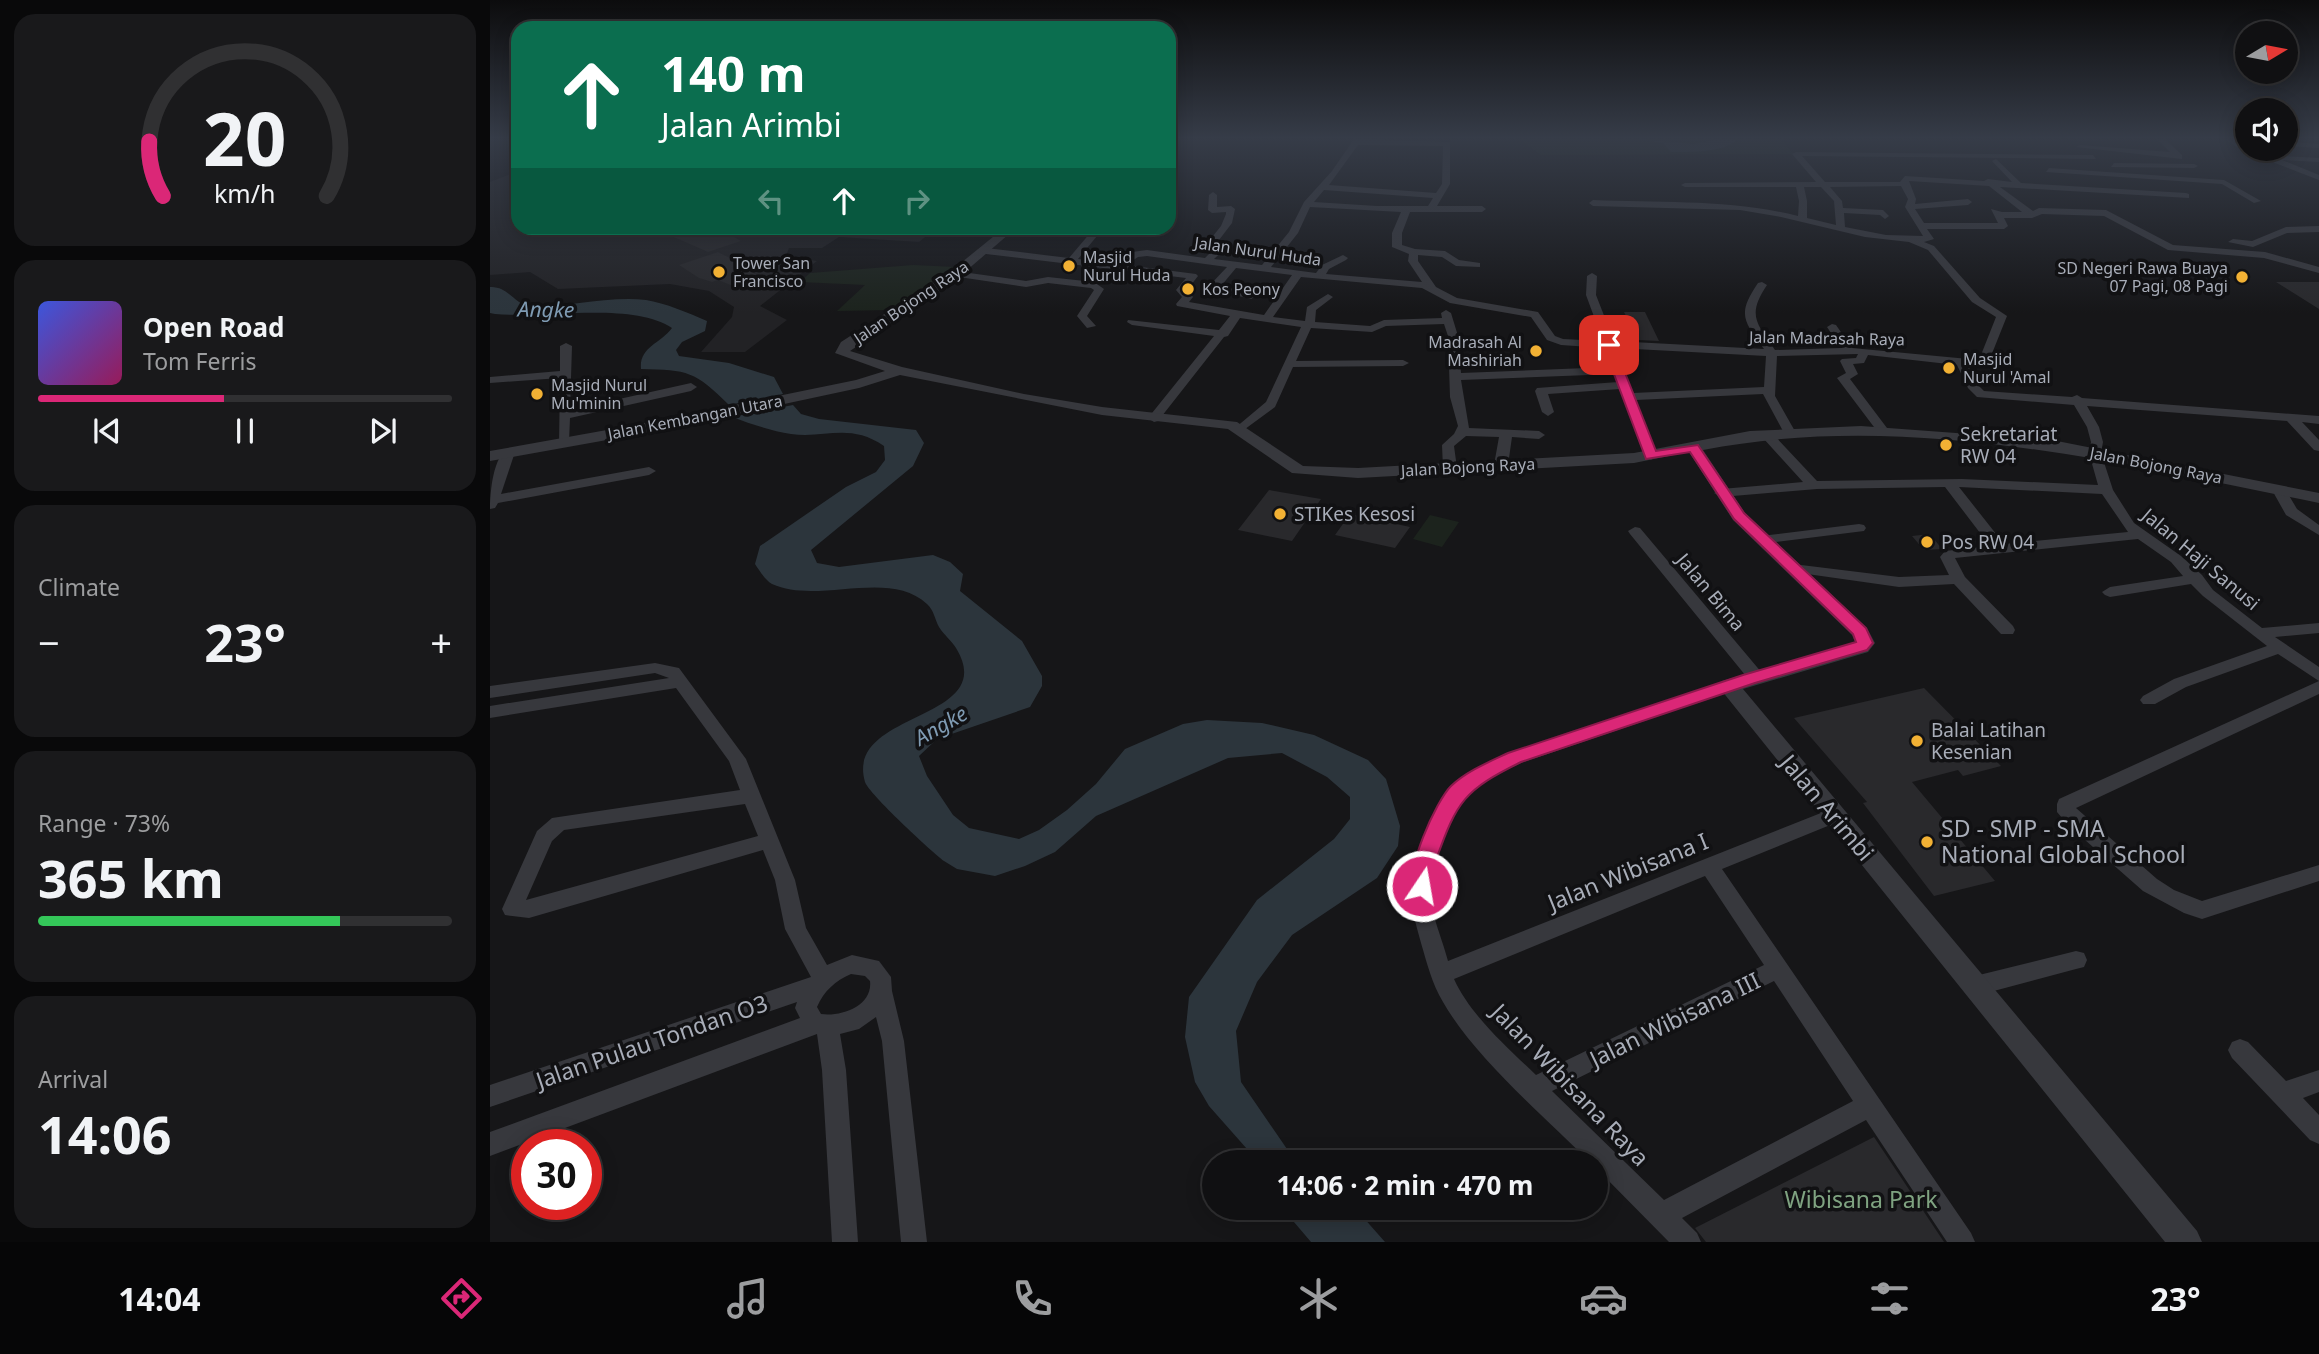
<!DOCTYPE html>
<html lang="en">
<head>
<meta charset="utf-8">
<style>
	:root { --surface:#101012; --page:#19191b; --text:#f1f3f6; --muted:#9c9d9f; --line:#303032; --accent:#db2777 }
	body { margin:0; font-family:"Noto Sans",sans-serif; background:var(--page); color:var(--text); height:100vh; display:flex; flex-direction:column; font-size:26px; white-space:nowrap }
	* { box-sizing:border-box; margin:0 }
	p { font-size:23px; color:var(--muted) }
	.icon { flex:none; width:38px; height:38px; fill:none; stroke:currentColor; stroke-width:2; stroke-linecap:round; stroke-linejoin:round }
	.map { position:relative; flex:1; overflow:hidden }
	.panel { display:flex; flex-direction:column; gap:14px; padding:14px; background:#09090a; width:490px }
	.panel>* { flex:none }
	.guide { position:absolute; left:21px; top:21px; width:665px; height:214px; border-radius:21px; box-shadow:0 4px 18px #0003,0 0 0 2px var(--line); background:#0b6e4f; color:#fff; overflow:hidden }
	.needle { width:46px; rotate:80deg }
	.tools { position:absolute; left:1745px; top:21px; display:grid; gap:14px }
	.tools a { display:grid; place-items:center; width:63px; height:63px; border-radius:50%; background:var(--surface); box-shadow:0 4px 18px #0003,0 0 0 2px var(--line); font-size:35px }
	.speed { position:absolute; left:21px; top:1129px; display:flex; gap:14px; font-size:35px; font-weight:700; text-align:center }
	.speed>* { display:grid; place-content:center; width:91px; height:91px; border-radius:50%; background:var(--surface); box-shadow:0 4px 18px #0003,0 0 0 2px var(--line); line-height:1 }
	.speed .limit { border:10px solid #d22; background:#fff; color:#111 }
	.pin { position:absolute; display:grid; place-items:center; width:60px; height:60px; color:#fff; margin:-30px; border-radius:14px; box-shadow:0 4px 10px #0006 }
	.me { position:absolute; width:77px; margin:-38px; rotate:12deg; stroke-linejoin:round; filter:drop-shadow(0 0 5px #0008) }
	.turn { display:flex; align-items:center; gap:24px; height:147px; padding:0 35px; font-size:32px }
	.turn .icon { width:91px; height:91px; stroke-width:2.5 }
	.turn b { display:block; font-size:49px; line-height:60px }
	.lanes { display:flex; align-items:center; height:66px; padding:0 35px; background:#0003; justify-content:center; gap:35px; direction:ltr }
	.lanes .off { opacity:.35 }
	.big { font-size:52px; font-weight:700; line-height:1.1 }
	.panel .tile { flex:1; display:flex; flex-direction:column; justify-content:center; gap:10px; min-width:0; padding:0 24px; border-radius:21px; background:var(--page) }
	.panel .dial { align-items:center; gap:0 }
	.dial svg { height:182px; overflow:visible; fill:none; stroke:var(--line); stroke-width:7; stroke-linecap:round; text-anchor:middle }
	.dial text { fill:var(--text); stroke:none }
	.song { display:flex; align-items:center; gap:21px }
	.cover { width:84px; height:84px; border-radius:10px; background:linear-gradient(135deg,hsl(230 70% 55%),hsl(330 70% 35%)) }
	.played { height:7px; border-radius:4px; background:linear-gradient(90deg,var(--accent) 45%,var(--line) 45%) }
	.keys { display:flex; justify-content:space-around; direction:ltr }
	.heat { display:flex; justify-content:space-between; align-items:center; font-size:38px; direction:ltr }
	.charge { height:10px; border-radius:5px; background:linear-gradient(90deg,#34c759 73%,var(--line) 0) }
	.trip { position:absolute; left:712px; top:1150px; width:406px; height:70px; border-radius:35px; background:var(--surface); box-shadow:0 4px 18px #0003,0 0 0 2px var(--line); font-weight:700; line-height:70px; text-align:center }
	.tabs { display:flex; height:112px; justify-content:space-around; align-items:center; background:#060607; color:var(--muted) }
	.tabs .icon { width:49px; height:49px }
	.tabs .current { color:var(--accent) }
	.tabs b { font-size:32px; color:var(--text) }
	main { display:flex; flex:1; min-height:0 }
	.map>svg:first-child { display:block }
	.built { fill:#222225 }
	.green { fill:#1c231d }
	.water { fill:#2c353c }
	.building { fill:#29292c }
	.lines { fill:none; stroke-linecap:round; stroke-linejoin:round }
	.minor { fill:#37383d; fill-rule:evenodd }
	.tertiary { fill:#37383d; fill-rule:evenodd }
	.route { fill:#db2777; stroke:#8e194d; stroke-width:2 }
	.poi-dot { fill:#f2b134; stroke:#111113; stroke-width:2.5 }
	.labels { text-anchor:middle; stroke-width:7; stroke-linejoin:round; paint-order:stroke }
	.far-street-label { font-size:16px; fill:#a8adb8; stroke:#111113 }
	.far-poi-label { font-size:16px; fill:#a8adb8; stroke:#111113; text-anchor:start }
	.poi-label { font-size:19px; fill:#a8adb8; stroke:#111113; text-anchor:start }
	.street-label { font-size:19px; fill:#a8adb8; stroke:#111113 }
	.water-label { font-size:21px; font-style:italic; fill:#7f9bb3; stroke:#111113 }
	.near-street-label { font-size:23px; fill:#a8adb8; stroke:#111113 }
	.near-poi-label { font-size:23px; fill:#a8adb8; stroke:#111113; text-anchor:start }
	.near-park-label { font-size:23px; fill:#7fa381; stroke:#111113 }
</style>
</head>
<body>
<main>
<section class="panel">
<div class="tile dial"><svg viewBox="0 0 100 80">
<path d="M14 69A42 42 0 1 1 86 69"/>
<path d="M14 69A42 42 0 0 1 8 45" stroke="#db2777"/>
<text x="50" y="56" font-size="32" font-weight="700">20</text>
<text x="50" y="72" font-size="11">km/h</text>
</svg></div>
<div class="tile">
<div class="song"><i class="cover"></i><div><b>Open Road</b><p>Tom Ferris</p></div></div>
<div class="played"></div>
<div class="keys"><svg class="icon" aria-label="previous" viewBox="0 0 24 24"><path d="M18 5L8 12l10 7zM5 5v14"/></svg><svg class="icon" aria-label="pause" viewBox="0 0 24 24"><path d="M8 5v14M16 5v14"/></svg><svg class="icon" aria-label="next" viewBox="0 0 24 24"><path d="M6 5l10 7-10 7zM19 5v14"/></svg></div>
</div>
<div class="tile"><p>Climate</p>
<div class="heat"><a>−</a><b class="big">23°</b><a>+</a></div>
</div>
<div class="tile"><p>Range · 73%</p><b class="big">365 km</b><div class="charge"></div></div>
<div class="tile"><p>Arrival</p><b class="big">14:06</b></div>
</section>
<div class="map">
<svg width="1829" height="1242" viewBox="0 0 1829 1242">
	<rect width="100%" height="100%" fill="#161618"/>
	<path class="built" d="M28,171V228L445,229L429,242L349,237L332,248H299L296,256L327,261L270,306L297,320L255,352H211L242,317L244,307L219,291L180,284L68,289L40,272L0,275V182Z"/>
	<path class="green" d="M1029,139H1292L1303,154L1051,155Z
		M423,265L467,267L400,310L347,311L375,285L310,282L320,273Z
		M940,515L969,522L952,547L923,539Z"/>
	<path class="water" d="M1147,139L1204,144L1229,139L1247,140C1232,153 1200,152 1181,152L1173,143Z
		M0,287C18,286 24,304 41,307C78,307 119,296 156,300C175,303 199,313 217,321L215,331L192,342L186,350L189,356L239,363L284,377L293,394L239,405C205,371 198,370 151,369C149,347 170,344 182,328C142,301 54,319 5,314L0,313Z
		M303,405L311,414L329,419L426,430L434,443L423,466L321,550L327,563L349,567L443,555L460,562L473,574L470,591L532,641L552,676V686L540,707L447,739L429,756L437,776L463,815L479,828L529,839L549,830L577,810L606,784L635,749L693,724L717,720L772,723L824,735L878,760L896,779L910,826L908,846L887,878L802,935L767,982L746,1031L751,1082L797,1149L813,1162H764L757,1149L719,1106L705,1082L695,1037L699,997L767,900L844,839L860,819V797L837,777L792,753L738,758L606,816L565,852L535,866L505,876L467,869L454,861C441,851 379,794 375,782C354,710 511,722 466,648C462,641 454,635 449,627C445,620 444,610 437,604C399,568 328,605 282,584C275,580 269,570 265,564L270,546L356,487L386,472L395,460L394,446C359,422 335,439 301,434C281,431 261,424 242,417Z
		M792,1208H865L895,1242H821Z"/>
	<path class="building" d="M163,228H229L251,241L218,252Z
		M228,252L256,266L268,277L243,286L228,280L222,282L209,278L189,265Z
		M1786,282H1829V309Z
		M1134,312H1155L1169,341L1148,340Z
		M779,490L831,499L802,541L748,530Z
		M860,514L920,527L905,548L845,535Z
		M1440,534L1452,549L1434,550L1422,536Z
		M1434,688L1511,766L1473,776L1468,770L1422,782L1505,881L1444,896L1373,803L1377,802L1304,718Z
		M1384,1137L1454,1242H1216L1205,1228Z"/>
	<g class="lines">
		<path class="minor" d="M864,139L960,142V184L947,206H992L996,209L992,212H920L912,233V245L925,249L955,251L969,260L990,263V267L966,266L952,257L928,255V261L946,287L967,298L1048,312L1065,336L1073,339L1113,341L1096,295L1097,276L1102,273L1107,276L1106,295L1124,341L1274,349C1253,320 1247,314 1268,283L1272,282L1277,285C1257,315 1266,323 1285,350L1351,348L1337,327L1342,324L1346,325L1362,348L1489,360L1506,317L1482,302L1438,250L1419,242L1375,237L1291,217L1250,210L1103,206L1099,203L1103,200C1172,203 1240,199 1308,216L1309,201L1306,187H1195L1191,185L1195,183L1326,182L1302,154L1306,152L1603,155L1606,159L1312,156L1335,182H1410L1415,176L1494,181L1498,179L1522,182L1502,161L1506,159L1531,183L1696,193L1699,194V198L1510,187L1543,211L1549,208L1616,210L1683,245L1775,252L1829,267V273L1774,258L1678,250L1614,216L1552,214L1542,218H1514L1518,226L1514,229H1437L1444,239L1434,242L1444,246L1490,298L1517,316L1497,366H1479L1489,386L1494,391L1582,397L1587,395L1592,398L1829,416V424L1812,422L1829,440V451L1824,450L1797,421L1597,406L1609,427L1613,442L1611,453L1623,490L1644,523L1691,556L1712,575L1723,590L1772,628L1829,623V633L1785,637L1829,667V681L1788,654L1696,687L1665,704H1653L1650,700L1653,696L1684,679L1777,646L1713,596L1701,584L1620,597L1615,595L1612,592L1620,587L1693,576L1681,562L1648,539L1465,558L1475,577L1523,626L1525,630L1523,634H1511L1464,584L1409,587L1303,572L1296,568L1303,564L1409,577L1459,575L1450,557L1455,551L1500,546L1455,487L1327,489L1231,497L1224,493L1231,489L1313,482L1273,438V432H1281L1327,481L1472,479L1608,485L1599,453L1601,442L1597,427L1584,405L1487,397L1478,388L1467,365L1378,355L1374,363L1363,364L1368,374L1360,379L1400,432L1394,436L1390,435L1347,378L1356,373L1350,361L1352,359L1366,358L1368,354L1287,356L1285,396L1306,433L1300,437L1294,433L1273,394L1146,400L1167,456L1161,460L1155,456L1130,389L1058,394L1064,412L1058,416L1052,412L1045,391L1047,388L1128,382L1125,374L971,380L979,428L1049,431L1055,435L1049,439L1022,437L1018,465L1011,469L1004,465L1009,437L976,436L964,446L967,468L960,472L953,468L952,445L964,434L968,426L960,397L958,336L954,324L896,326L882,332L821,328L806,361L913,360L919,363L913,366L803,367L785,407L751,432L745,428L776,402L811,327L750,318L738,336L734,337L668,421L664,422L658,418L724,336L642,325L637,322L638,320L729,330L740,316L687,306L686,304L692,297L686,290L696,278L496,254L491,251L496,248L579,258L601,232L622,228L619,234L607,236L588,259L626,264L642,252L657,250L715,258L727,246L719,241L731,226L736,214V212L722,213L718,210L719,195L723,192L727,195V207L741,206L745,209L742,223L729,240L738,246L724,259L772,265L799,232L814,202L842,171ZM868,145L953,146L952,184L946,193L839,185ZM1419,181L1499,186L1532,212H1512L1501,209L1508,223H1434L1425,209L1478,205L1482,202L1478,199L1425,204L1426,199ZM1411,186L1418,199L1415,207L1433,236L1396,235L1355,227L1354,213L1390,215L1395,219L1399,216L1393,210L1353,208L1352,201L1340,187ZM1314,187H1331L1344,201L1346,225L1317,218V201ZM834,190L943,198L938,206H887L824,202ZM820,207L911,212L902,233V247L919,254L918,261L932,282L836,274L839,269L856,260L858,258L853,255L832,265L826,273L781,267L808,233ZM657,256L737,267L720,285V289L761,299L766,296L765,294L731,286L746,268L802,275L774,315L699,302L703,297L697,290L708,276L706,274L636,265L648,257ZM811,277L932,288L960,303L1041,317L1057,340L1071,345L1115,348L1122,367L971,373L968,336L961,313L956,310L951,313L952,318L894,320L880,326L825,322L826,310L843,297L838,294L817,307L815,321L783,317ZM1126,348L1276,356L1274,387L1143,393ZM1469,487L1612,494L1638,532L1514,544Z
			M1667,139H1675L1692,155V159L1586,147L1590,145L1680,152Z
			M1734,139H1744L1757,146V149L1786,158L1790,156L1829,158V162L1792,160L1829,175V180L1754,151Z
			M1801,142L1829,144V148L1798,146Z
			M1624,163L1704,164L1708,166L1704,168L1621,167Z
			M1559,168L1734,180L1771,201L1764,203L1732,184L1556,172Z
			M1829,226V232L1797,233L1763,247L1738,242L1743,239L1762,241L1796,227Z
			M516,228L573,230L578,233L573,236L513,233L511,231Z
			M465,271L536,281L558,277L604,282L614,289L597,316L606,326L597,328L587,316L604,290L601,288L558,283L536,287L462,276V272Z
			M76,343L82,346L80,410L201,383L207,387L201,391L80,418L79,442L73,446L69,445L70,378L0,383V377L70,371V346Z
			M19,448L25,452L11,494L159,467L166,471L159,475L8,503L5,508L0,509C0,493 3,455 19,448Z
			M1789,486L1794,487L1807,509L1829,525V535L1796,515L1782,490Z
			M1369,524L1374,525L1376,528L1374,531L1271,544L1264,540L1271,536Z
			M1145,527L1150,528L1272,673L1274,677L1272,681H1260L1140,534L1138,531Z
			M165,663L189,668L256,759L305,880L316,928L337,965L362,955L389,961L401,977L402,991L414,1041L437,1242H411L392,1041L386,1017L369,1029L350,1034L356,1070L368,1242H342L332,1070L327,1034L0,1156V1132L310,1018L305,1008L307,1002L0,1107V1085L321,977L295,929L285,880L273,850L39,918L15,915L12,909L47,831L62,818L250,790L239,761L186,688L0,718V706L179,678L165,673L0,698V686ZM255,804L268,836L36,900L62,841L74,830ZM361,974L375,976L380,981C383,1006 351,1017 331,1014L327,1007C334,991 345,981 361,974Z
			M1239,680L1245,682L1247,686L1245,690L1031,763C1012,772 991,781 975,796C957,814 936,878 941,904C945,923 953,942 958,961L1336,811L1343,809L1350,811L1353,816L1350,821L1232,869L1481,1233L1485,1242H1457L1376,1120L1192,1218L1207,1233L1211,1242H1179L1106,1168V1162H1100C1054,1116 985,1058 953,1002C942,984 937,963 931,943C919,899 916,889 932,845C951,790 966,778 1019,753ZM1215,876L1274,965L1046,1075C1017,1047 981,1016 964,979ZM1284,981L1363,1101L1174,1200L1062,1091Z
			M1829,681V694L1586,808L1667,879L1684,890L1712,901L1829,865V881L1712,919L1694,913L1653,891L1578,825L1567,812V804L1569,799Z
			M1586,951L1594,953L1597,960L1594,967L1586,969L1485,996L1477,993L1474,986L1477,979L1485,976Z
			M1750,1039L1758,1042L1796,1081L1829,1070V1092L1813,1098L1829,1115V1144L1820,1140L1742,1058L1738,1050L1742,1042Z"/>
		<path class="tertiary" d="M514,228H526L469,277L360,351L412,367L534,394L612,407L747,422L813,466L868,468L1144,453L1260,431L1371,426L1562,440L1829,493V503C1628,463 1418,410 1213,450L1255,513L1377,628L1385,643L1378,652L1253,689L1707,1231L1712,1242H1675L1232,691L1229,686L1232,681L1365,642L1362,635L1243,520L1199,452L1144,463L868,478L802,473L738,429L612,415L410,375L369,388L167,431L0,461V451L167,421L366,380L395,371L345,353L351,342L461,271Z"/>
	</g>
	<linearGradient id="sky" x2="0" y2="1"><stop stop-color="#0c0c0d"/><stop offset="0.44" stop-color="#363c48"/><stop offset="1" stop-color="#363c48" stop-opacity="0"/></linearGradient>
	<rect width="1829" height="313" fill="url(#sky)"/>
	<path class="route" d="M1119,342L1124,345L1166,451L1208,445L1254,513L1376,628L1383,643L1377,650L1265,683L1031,762C974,790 967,801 946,860C943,871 944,882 939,892H924C914,872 946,801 961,786C977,771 999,762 1018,753L1253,675L1366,642L1363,634L1244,519L1200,452L1156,459L1113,345Z"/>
	<g class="poi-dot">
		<circle cx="579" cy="266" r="7"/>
		<circle cx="229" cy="272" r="7"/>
		<circle cx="1752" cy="277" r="7"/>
		<circle cx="698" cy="289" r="7"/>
		<circle cx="1046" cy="351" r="7"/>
		<circle cx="1459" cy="368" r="7"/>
		<circle cx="47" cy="394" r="7"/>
		<circle cx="1456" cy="445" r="7"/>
		<circle cx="790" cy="514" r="7"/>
		<circle cx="1437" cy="542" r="7"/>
		<circle cx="1427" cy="741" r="7"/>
		<circle cx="1437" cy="842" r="7"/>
	</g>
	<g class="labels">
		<g class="far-street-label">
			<text transform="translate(768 251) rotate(8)" y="6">Jalan Nurul Huda</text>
			<text transform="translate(421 302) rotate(-34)" y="6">Jalan Bojong Raya</text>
			<text transform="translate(1337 338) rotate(1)" y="6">Jalan Madrasah Raya</text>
			<text transform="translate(205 417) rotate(-11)" y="6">Jalan Kembangan Utara</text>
			<text transform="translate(1666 465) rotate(11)" y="6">Jalan Bojong Raya</text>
			<text transform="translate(978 467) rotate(-3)" y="6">Jalan Bojong Raya</text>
		</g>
		<g class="far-poi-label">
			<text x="593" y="263">Masjid<tspan x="593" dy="18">Nurul Huda</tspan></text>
			<text x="243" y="269">Tower San<tspan x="243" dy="18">Francisco</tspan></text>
			<text x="1738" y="274" text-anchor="end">SD Negeri Rawa Buaya<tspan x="1738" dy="18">07 Pagi, 08 Pagi</tspan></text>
			<text x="712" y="295">Kos Peony</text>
			<text x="1032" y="348" text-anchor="end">Madrasah Al<tspan x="1032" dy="18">Mashiriah</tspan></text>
			<text x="1473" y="365">Masjid<tspan x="1473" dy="18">Nurul 'Amal</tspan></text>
			<text x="61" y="391">Masjid Nurul<tspan x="61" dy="18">Mu'minin</tspan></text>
		</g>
		<g class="poi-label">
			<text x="1470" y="441">Sekretariat<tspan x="1470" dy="22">RW 04</tspan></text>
			<text x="804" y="521">STIKes Kesosi</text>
			<text x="1451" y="549">Pos RW 04</text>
			<text x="1441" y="737">Balai Latihan<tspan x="1441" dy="22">Kesenian</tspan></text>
		</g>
		<g class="street-label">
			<text transform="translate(1711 559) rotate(40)" y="7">Jalan Haji Sanusi</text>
			<text transform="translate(1221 592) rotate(50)" y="7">Jalan Bima</text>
		</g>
		<g class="water-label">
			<text transform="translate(56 310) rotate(1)" y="7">Angke</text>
			<text transform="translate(451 726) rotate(-30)" y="7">Angke</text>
		</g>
		<g class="near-street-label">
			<text transform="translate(1337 808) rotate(50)" y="8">Jalan Arimbi</text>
			<text transform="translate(1138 872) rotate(-22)" y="8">Jalan Wibisana I</text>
			<text transform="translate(1185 1020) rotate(-26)" y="8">Jalan Wibisana III</text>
			<text transform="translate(162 1042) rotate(-19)" y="8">Jalan Pulau Tondan O3</text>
			<text transform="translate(1080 1085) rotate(46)" y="8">Jalan Wibisana Raya</text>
		</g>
		<g class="near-poi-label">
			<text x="1451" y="837">SD - SMP - SMA<tspan x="1451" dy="26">National Global School</tspan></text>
		</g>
		<g class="near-park-label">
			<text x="1371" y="1208">Wibisana Park</text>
		</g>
	</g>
</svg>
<div class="tools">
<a><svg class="needle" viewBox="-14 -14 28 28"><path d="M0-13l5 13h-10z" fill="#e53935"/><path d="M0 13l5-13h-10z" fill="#9c9d9f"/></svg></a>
<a><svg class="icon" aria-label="sound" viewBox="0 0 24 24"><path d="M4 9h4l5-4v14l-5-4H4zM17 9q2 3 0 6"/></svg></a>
</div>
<div class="speed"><div class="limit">30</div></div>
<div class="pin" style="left:1119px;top:345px;background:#d93025"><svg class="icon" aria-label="arrive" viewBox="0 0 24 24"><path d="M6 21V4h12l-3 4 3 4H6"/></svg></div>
<svg class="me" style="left:932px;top:886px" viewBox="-20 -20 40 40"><circle r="17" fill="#db2777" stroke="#fff" stroke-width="3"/><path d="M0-11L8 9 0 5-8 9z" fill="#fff"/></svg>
<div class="trip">14:06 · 2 min · 470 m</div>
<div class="guide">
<div class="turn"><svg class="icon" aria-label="ahead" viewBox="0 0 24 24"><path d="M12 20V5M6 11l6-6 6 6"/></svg><div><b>140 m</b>Jalan Arimbi</div></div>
<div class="lanes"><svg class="icon off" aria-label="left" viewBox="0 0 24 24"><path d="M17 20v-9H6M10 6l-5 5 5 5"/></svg><svg class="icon" aria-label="ahead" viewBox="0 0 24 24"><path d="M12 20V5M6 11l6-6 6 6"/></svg><svg class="icon off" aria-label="right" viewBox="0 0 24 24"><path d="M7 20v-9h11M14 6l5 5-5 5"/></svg></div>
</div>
</div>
</main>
<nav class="tabs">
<b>14:04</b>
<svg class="icon current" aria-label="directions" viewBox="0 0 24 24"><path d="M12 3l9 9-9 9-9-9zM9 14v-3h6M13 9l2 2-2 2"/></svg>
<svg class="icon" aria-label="music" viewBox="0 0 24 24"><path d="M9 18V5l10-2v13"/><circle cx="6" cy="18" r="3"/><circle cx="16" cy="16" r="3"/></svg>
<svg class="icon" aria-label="phone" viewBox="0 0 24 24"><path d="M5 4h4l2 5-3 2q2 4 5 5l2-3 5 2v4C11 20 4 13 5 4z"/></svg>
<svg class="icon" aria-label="climate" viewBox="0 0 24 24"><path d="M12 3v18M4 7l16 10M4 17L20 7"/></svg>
<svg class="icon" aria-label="car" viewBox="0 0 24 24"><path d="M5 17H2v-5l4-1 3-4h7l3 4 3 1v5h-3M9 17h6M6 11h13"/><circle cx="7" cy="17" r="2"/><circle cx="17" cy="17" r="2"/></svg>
<svg class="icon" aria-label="filters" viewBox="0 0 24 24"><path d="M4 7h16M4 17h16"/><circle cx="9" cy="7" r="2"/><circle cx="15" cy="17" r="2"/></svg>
<b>23°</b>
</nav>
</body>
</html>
